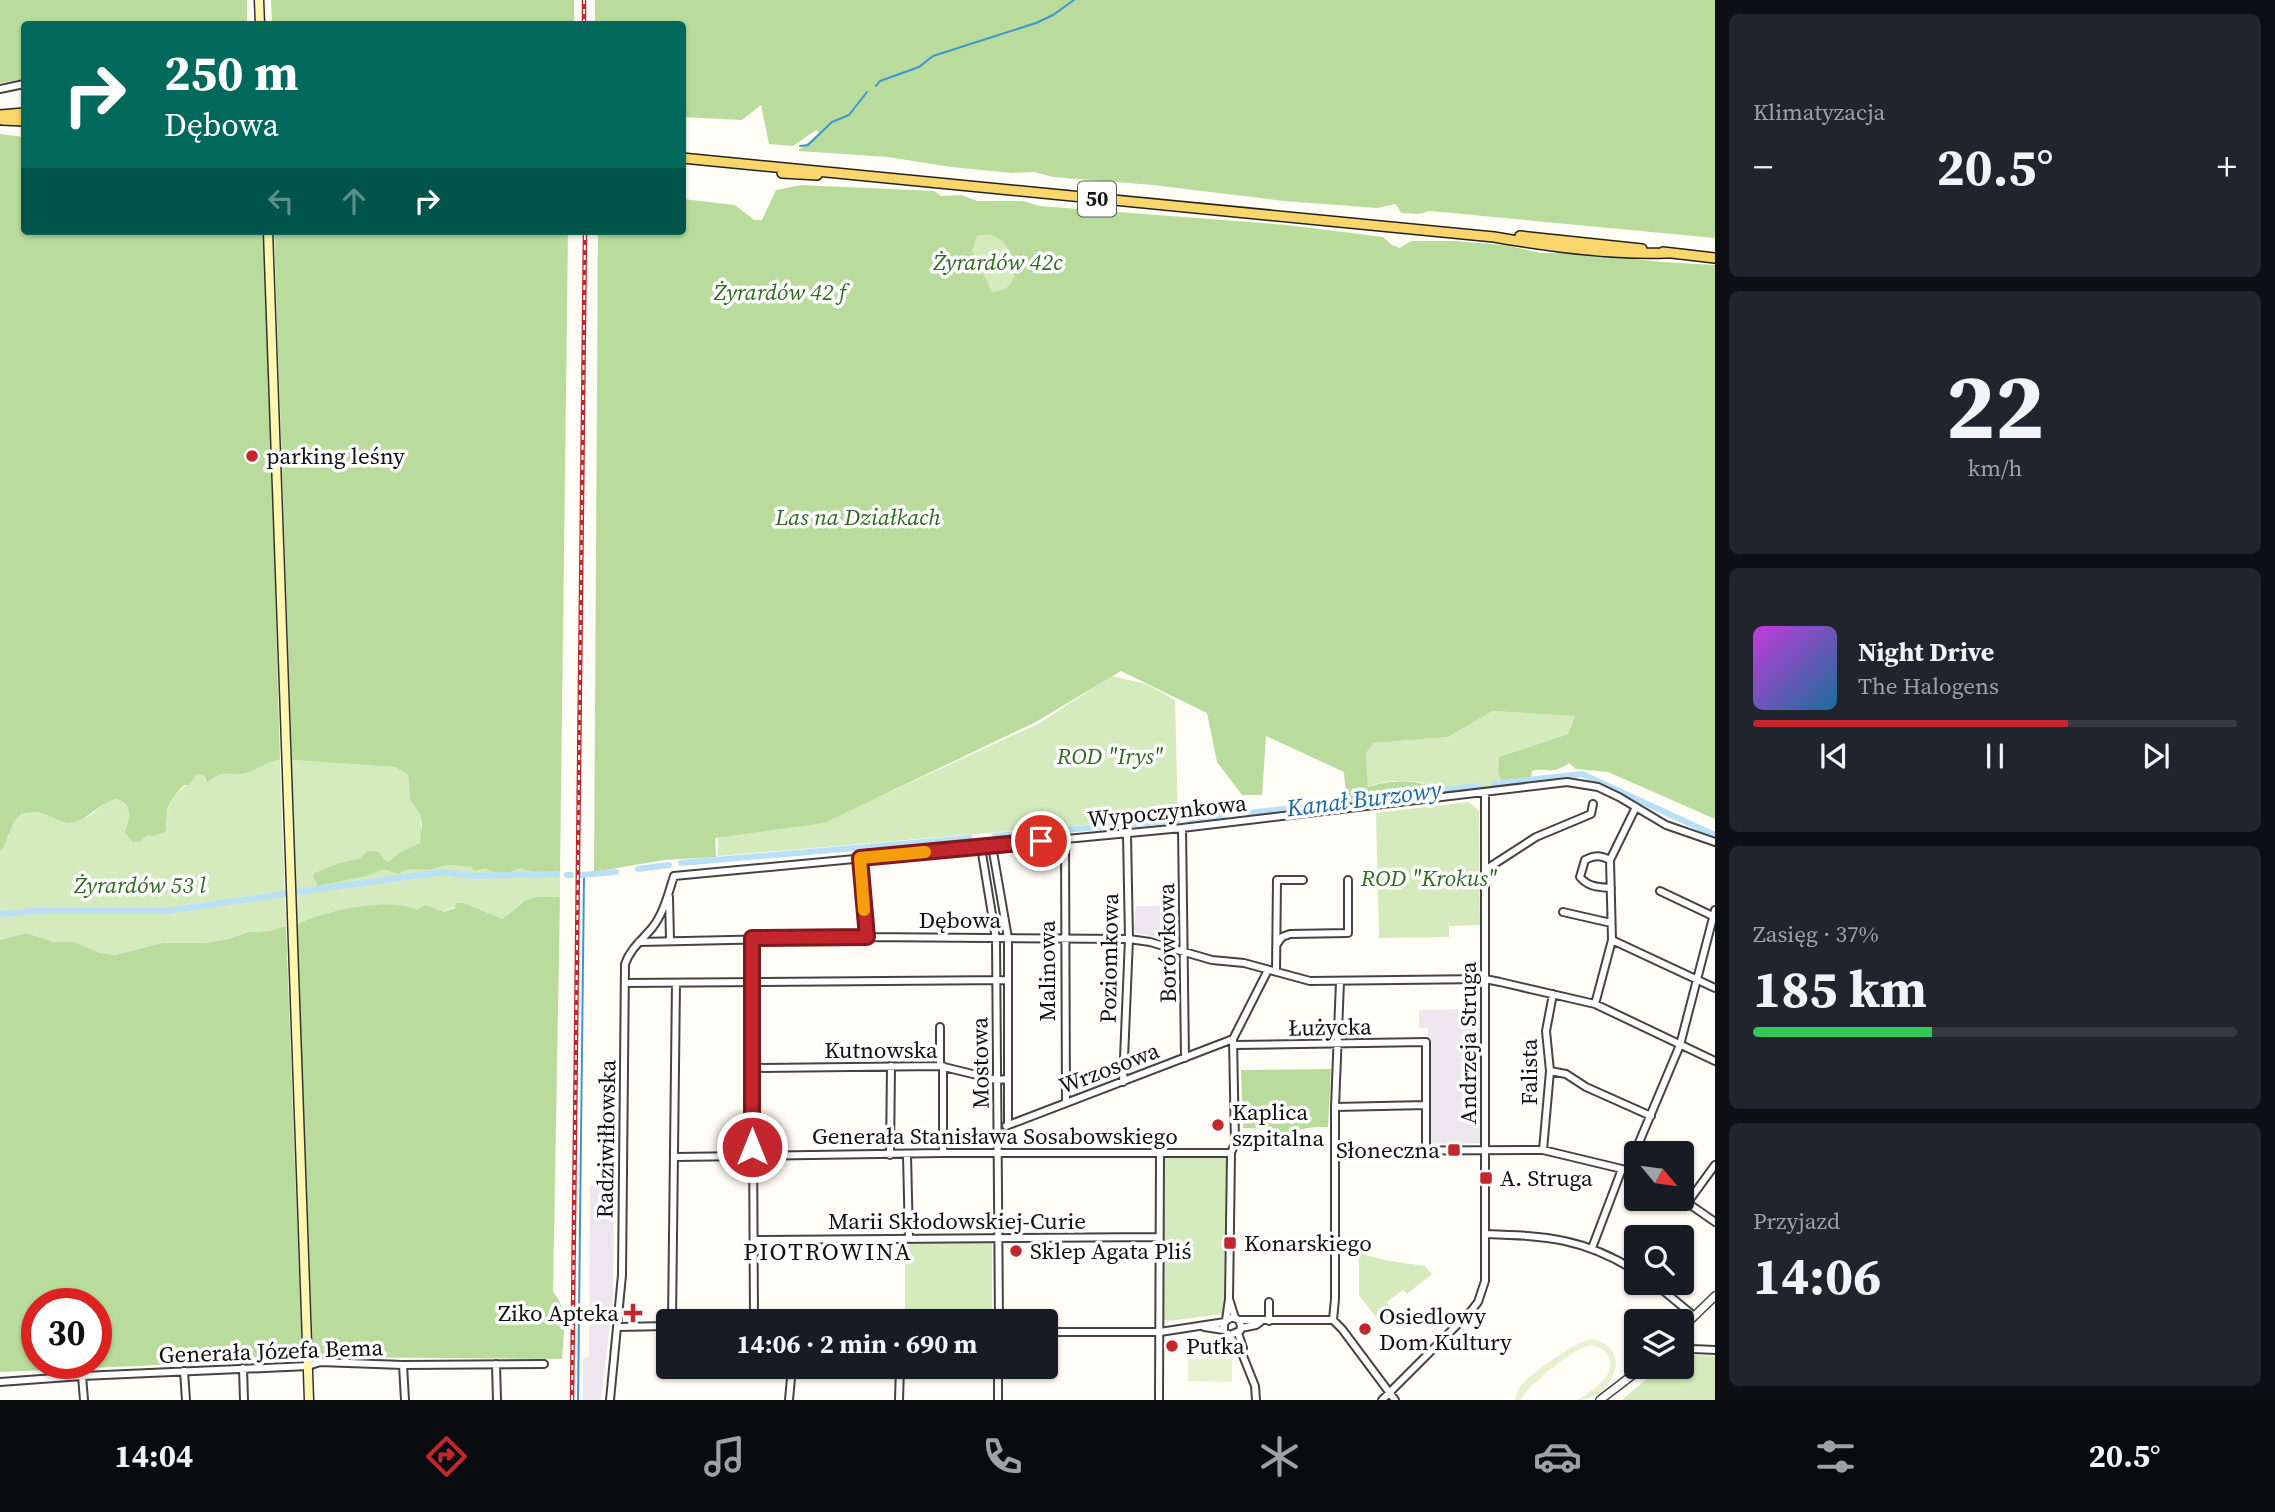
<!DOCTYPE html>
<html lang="pl">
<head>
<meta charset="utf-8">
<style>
	:root { --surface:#171b24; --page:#20242c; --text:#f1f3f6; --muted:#9ea1a6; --line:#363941; --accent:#c4262e }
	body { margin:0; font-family:"Source Serif 4",serif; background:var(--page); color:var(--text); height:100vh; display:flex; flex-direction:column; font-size:26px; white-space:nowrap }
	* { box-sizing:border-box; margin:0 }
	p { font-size:23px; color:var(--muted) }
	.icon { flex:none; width:38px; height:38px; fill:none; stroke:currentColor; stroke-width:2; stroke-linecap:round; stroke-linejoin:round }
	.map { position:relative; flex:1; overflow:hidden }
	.details { display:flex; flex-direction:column; gap:14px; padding:14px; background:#0d0f14; width:560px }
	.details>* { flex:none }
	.hud { position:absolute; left:21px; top:21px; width:665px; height:214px; border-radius:7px; box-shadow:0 2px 5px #0004; background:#00695c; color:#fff; overflow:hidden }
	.needle { width:46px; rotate:119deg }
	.controls { position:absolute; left:1624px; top:1141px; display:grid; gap:14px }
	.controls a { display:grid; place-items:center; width:70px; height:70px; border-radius:7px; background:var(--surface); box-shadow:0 2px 5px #0004; font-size:35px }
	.speed { position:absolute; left:21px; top:1288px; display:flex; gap:14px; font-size:35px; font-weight:700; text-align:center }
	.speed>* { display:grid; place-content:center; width:91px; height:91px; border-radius:50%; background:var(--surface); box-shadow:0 2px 5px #0004; line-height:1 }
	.speed .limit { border:10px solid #d22; background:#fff; color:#111 }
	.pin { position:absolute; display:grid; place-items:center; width:60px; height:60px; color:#fff; margin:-30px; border:4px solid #fff; border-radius:50%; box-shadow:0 2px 7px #0007 }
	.me { position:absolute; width:77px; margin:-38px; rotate:0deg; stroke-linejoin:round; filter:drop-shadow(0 0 5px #0008) }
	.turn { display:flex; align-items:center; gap:24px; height:147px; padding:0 28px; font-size:32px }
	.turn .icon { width:91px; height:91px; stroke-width:2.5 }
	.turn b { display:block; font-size:49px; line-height:60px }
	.lanes { display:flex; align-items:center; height:66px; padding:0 28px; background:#0003; justify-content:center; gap:35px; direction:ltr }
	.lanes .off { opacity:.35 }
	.big { font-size:52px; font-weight:700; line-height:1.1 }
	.details .tile { flex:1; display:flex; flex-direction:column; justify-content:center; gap:10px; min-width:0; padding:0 24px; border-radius:10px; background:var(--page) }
	.details .dial { align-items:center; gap:0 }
	.dial b { font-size:91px; line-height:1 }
	.song { display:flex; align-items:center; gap:21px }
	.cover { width:84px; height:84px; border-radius:10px; background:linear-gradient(135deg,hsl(290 70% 55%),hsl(200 70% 35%)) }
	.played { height:7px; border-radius:4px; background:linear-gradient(90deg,var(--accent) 65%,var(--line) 65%) }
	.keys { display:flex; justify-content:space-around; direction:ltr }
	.heat { display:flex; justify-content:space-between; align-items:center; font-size:38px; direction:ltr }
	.charge { height:10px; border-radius:5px; background:linear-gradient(90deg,#34c759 37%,var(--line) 0) }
	.trip { position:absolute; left:656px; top:1309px; width:402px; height:70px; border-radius:7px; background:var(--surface); box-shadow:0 2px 5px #0004; font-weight:700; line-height:70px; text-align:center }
	.tabs { display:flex; height:112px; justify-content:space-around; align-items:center; background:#090b0e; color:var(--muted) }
	.tabs .icon { width:49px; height:49px }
	.tabs .selected { color:var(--accent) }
	.tabs b { font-size:32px; color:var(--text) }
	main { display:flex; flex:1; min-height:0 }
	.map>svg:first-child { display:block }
	.industrial { fill:#eee6ef }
	.green { fill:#d5ebbd }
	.forest { fill:#b9dc9c; fill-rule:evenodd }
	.pitch { fill:#e6f2cf }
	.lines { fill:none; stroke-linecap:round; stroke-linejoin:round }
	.stream { stroke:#3f96cf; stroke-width:2 }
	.canal { stroke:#b9e0f7; stroke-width:6 }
	.minor-casing { stroke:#444; stroke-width:10 }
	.tertiary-casing { stroke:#444; stroke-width:10 }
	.secondary-casing { stroke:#333; stroke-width:11 }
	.primary-casing { stroke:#222; stroke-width:12 }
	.minor { stroke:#fff; stroke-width:6 }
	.tertiary { stroke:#fff; stroke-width:7 }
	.secondary { stroke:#fff6b0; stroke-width:8 }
	.primary { stroke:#f9d66b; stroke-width:9 }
	.rail-casing { stroke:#c4262e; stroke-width:4.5 }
	.rail { stroke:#fff; stroke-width:2; stroke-dasharray:5; stroke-linecap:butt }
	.route-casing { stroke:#7f191e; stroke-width:18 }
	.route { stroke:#c4262e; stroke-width:12 }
	.slow { stroke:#f59e0b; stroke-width:12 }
	.poi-dot { fill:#c4262e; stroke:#fff; stroke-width:2.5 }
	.labels { text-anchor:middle; stroke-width:7; stroke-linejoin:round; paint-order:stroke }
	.shield { fill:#fff; stroke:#585858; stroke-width:2 }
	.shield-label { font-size:21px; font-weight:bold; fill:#111 }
	.park-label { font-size:23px; font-style:italic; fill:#2f6b1f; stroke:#fff }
	.poi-label { font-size:23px; fill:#111; stroke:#fff; text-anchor:start }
	.street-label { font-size:23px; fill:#111; stroke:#fff }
	.water-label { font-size:24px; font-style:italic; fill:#1768a6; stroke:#fff }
	.neighbourhood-label { font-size:24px; letter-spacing:2px; fill:#111; stroke:#fff }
</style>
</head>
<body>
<main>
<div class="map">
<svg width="1715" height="1400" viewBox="0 0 1715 1400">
	<rect width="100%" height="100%" fill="#fffdf5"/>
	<path class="industrial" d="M1136,906H1180V940L1177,943L1137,933L1134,930Z
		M1480,1009V1143L1427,1144L1428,1028H1419V1010Z
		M590,1185H614L613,1299L601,1400H583V1358L589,1357Z"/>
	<path class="green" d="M982,222L1022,248L1014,305L980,304L966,227Z
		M1111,676L1146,684L1175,700L1178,817L718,856V838L879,797L1040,723Z
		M1491,711L1575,716L1568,734L1499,757L1498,772L1505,788L1408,799L1412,792L1421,790L1424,783C1407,780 1383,780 1368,787L1366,753L1374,743L1448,737Z
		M280,760L286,926L269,931L248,932L229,939L205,943H162L115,955L100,953L75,942H54L26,933L0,940V851L9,836V828L18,817L29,812H41L62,822L78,821L91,815L104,803L117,799C130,805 131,813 126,826L143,837L167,825C165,797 182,791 197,774L203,775L205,781L223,772H250L267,762Z
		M292,760L395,767L408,775L410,800L420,814L422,837L560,872V897H537L520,904L502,919L464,903L443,912L438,909L417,910L395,905L374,907L327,913L297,925Z
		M1469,802L1479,811L1480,925L1449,926V937L1379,938L1376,813Z
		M1226,1155L1224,1314L1167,1321L1164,1319L1165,1158Z
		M992,1243V1319L905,1320V1244Z
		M1359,1253L1384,1260L1425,1266L1432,1274L1407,1294L1403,1290L1387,1302L1394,1314L1381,1324L1359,1295Z
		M1682,1349L1691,1355L1715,1356V1400H1622L1661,1367H1682Z"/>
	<path class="forest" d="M0,0H247V24H24V79L0,83Z
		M271,0H574V24H272Z
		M595,0H1715V238L1430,211L1419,214L1401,213L1396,204L1377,208L1284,201L1153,185L1053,177L1034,172L1012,173L951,167L888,157L798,151L819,133L816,130L793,146L769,144L761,105L742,120L683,117L682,24H595Z
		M0,134L24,137V231H265L280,760C267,761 260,768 249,772C230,778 227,767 207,782L203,775L197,774L189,785H184C177,793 167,803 167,814C166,821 167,825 165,832L153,836L148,835L139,842H133L125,833C128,819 135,806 117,799C99,802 91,818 74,822C59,826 48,811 33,812C7,813 13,838 0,851Z
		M801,185L934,191L941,196L962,195L977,201H1023L1040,206L1287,225L1383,237L1392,245L1400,248L1411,241H1455L1504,245L1541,253H1577L1662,262L1715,265V819L1608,772L1576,769L1569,763C1551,776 1548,767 1532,771L1531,778L1502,782L1498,772L1499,757L1568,734L1575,716L1492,711L1448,737L1374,743L1366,753L1368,787C1384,781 1410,779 1427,785C1410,800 1372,801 1349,804L1346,797L1344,772L1266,736L1262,795H1242L1217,762L1207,713L1121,671L1034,723L824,823L715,838L716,857L664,860L594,872L598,231H682L683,199L735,205L754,220H762L776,190ZM988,234C1016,239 1029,291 992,292L972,250L977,236Z
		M274,231H568L560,872L535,873L521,868L504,874L488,871L486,868L475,871L470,866C462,868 456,864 448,865C440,865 433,870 426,870C416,870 408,866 399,874L384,869L366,876L318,886L313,876L315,873L339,863L359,859L368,851L379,852L384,860L389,862L399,853L420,843L422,825L420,814L410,800L408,775L395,767L292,760Z
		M537,897H560L553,1292C570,1312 563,1335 562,1359L323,1357L313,1354L297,925C321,910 392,897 417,910L426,905L444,912L455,908L456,903H464L502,919L526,900Z
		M286,926L302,1354L298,1359L0,1372V940L26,933L54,942H75L100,953L115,955L162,943H205L229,939L248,932L269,931ZM37,1304H96V1363H37Z
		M1331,1069L1328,1127C1304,1126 1288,1131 1271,1148L1272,1129L1243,1128L1241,1070Z"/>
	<path class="pitch" d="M1590,1339C1636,1345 1613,1400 1578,1400C1592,1390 1620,1375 1607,1354C1603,1348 1596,1345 1588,1346C1575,1347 1526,1387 1521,1400H1515C1516,1394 1518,1389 1522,1384C1532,1373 1576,1342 1590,1339Z
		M1188,1359H1232V1382L1188,1381Z"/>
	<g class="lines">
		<path class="stream" d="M876,86L880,81L919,67L933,56L1036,23L1053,15L1074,0
			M800,146L808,145L832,122L849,115L867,92
			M578,1400L584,875"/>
		<path class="canal" d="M1494,784L1582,774L1715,835
			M1249,813L1479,786
			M1188,819L1223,816
			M995,836L1178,820
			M681,863L970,838
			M638,869L669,865
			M567,875H571
			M581,875L616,872
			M297,892L443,872L473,876L557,874
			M0,914L35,911H166L284,894"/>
		<g class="minor-casing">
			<path id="minor" d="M0,89L24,84
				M1182,828L1185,1058
				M1065,839L1066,1103
				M992,846L1008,938V1125
				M981,847L996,939L999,1321
				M860,858L867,937
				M1610,860C1600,855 1595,855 1585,860L1580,877C1588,887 1598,887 1611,888
				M1485,870L1536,837L1591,814L1593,804
				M1660,891L1715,917
				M669,897L670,940
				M1563,912L1611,923
				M752,938L754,1321
				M1612,940L1715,988
				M639,942L867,937L1129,939L1150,942L1212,960L1244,963L1310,981L1485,979L1500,982L1595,1004L1715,1061
				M1277,944L1282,937L1290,934L1348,933V880
				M1276,972L1277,880H1303
				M625,983L1008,980
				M1595,1004L1612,940L1610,860L1636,807
				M1234,1045L1426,1042V1105
				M940,1066V1027
				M752,1068L940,1066L997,1080L1008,1079
				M1550,1071L1566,1074L1586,1087L1651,1116
				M1123,1082L1129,939L1127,834
				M1335,1107L1426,1105V1150
				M1006,1126L1233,1039
				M1543,1150L1550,1071L1546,1031L1553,994
				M1335,1151L1543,1150L1622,1169L1636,1175
				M943,1153V1066
				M890,1155L891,1066
				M907,1155L909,1239
				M675,1157L943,1153H1231
				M1627,1171L1680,1045L1715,910
				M1682,1199L1715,1222
				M1688,1202L1715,1165
				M1486,1234C1547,1236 1583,1238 1636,1271
				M754,1240L1159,1237
				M1592,1248L1622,1169
				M1654,1283L1694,1316
				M1229,1299L1235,1318
				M1226,1320L1229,1299L1231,1153L1235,1143L1233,1039L1268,970
				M1239,1320H1333L1342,1329L1395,1400
				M1333,1320L1335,1299V1107L1340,982
				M672,1321L676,983
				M1269,1321V1302
				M617,1327L668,1326
				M1204,1327L1224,1330
				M1241,1328L1256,1325L1260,1322
				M1224,1330V1324C1227,1318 1233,1316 1239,1320L1241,1326L1240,1331L1230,1335
				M1046,1332H1160L1225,1322
				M1238,1333L1243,1348L1241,1351L1255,1386L1256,1400
				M1228,1334L1241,1351
				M1682,1342L1693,1349L1715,1350
				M496,1364L497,1400
				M403,1365L405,1400
				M243,1368L244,1400
				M184,1371L186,1400
				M82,1376L84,1400
				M0,1382L82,1376L308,1366L320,1362L403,1365L544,1364
				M610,1400L622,1275L625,964C630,949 642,940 652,928C664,913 668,894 674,876L1182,828L1567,782L1598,787L1619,797L1666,825L1715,842
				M789,1400L792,1367
				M899,1400L900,1367
				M998,1400V1367
				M1159,1400L1160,1152
				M1382,1400L1471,1311L1478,1302L1485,1281V793"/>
		</g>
		<g class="tertiary-casing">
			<path id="tertiary" d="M1682,1328L1715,1296
				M1600,1400L1643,1367"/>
		</g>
		<g class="secondary-casing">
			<path id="secondary" d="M259,0L260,24
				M268,231L309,1400"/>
		</g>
		<g class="primary-casing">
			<path id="primary" d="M0,115L24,113
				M2,120L24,121
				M682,158L1494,237C1551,247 1610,255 1667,253
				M782,173L817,175
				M1520,236L1642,249
				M1663,252L1715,258"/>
		</g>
		<use href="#minor" class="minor"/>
		<use href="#tertiary" class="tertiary"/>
		<use href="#secondary" class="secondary"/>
		<use href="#primary" class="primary"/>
		<g class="rail-casing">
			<path id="rail" d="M584,24V0
				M572,1400L585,231"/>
		</g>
		<use href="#rail" class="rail"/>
	</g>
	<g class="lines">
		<g class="route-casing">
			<path id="route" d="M752,1147V938L867,937L860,858L1041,841"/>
		</g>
		<use href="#route" class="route"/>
		<path class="slow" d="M864,910L860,858L925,852"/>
	</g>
	<g class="poi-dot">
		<circle cx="252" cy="456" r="7"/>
		<circle cx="1218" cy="1125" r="7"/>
		<rect x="1447" y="1143" width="14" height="14" rx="3.5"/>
		<rect x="1479" y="1171" width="14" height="14" rx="3.5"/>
		<rect x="1223" y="1236" width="14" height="14" rx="3.5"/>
		<circle cx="1016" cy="1251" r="7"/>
		<path d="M629.5 1302.5h7v7h7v7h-7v7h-7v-7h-7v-7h7z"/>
		<circle cx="1365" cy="1329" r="7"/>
		<circle cx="1172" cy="1346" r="7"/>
	</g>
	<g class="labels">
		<rect class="shield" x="1078" y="181.5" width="38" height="35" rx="5"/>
		<g class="shield-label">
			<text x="1097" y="206">50</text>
		</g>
		<g class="park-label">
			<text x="998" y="270">Żyrardów 42c</text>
			<text x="780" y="300">Żyrardów 42 f</text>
			<text x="858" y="525">Las na Działkach</text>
			<text x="1110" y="764">ROD "Irys"</text>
			<text x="1429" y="886">ROD "Krokus"</text>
			<text x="140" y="893">Żyrardów 53 l</text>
		</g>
		<g class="poi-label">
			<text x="266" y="464">parking leśny</text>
			<text x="1232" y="1120">Kaplica<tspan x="1232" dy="26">szpitalna</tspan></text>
			<text x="1440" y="1158" text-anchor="end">Słoneczna</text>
			<text x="1500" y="1186">A. Struga</text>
			<text x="1244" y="1251">Konarskiego</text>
			<text x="1030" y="1259">Sklep Agata Pliś</text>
			<text x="619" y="1321" text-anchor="end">Ziko Apteka</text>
			<text x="1379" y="1324">Osiedlowy<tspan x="1379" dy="26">Dom Kultury</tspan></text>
			<text x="1186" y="1354">Putka</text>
		</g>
		<g class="street-label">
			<text transform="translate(1167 811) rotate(-6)" y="8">Wypoczynkowa</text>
			<text x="960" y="928">Dębowa</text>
			<text transform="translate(1167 943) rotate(-91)" y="8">Borówkowa</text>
			<text transform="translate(1109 958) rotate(-89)" y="8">Poziomkowa</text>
			<text transform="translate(1047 971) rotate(-90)" y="8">Malinowa</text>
			<text transform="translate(1330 1027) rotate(-1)" y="8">Łużycka</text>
			<text transform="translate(1468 1043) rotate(-90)" y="8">Andrzeja Struga</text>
			<text x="881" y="1058">Kutnowska</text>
			<text transform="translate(980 1063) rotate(-91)" y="8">Mostowa</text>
			<text transform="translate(1109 1068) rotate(-21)" y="8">Wrzosowa</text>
			<text transform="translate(1529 1072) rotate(-90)" y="8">Falista</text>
			<text x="995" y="1144">Generała Stanisława Sosabowskiego</text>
			<text transform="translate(606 1139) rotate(-89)" y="8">Radziwiłłowska</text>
			<text x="957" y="1229">Marii Skłodowskiej-Curie</text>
			<text transform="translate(271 1351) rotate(-2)" y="8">Generała Józefa Bema</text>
		</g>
		<g class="water-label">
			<text transform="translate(1364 799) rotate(-7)" y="8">Kanał Burzowy</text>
		</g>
		<g class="neighbourhood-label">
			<text x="828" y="1260">PIOTROWINA</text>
		</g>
	</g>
</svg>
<div class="controls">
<a><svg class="needle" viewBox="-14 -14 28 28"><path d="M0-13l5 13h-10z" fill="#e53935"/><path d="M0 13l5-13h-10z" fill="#9ea1a6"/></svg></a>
<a><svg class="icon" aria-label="search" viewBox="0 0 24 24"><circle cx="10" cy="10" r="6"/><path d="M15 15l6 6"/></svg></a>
<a><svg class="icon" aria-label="layers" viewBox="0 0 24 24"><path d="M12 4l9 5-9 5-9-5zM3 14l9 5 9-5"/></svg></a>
</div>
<div class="speed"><div class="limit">30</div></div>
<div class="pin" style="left:1041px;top:841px;background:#d93025"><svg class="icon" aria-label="arrive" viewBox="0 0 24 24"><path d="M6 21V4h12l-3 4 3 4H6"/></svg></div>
<svg class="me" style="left:752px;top:1147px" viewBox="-20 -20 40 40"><circle r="17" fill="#c4262e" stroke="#fff" stroke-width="3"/><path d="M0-11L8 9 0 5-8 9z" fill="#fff"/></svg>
<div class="trip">14:06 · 2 min · 690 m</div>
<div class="hud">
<div class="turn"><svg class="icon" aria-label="right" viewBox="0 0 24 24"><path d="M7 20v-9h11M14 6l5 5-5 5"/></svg><div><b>250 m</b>Dębowa</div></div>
<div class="lanes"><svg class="icon off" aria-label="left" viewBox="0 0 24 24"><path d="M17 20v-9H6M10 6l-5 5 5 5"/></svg><svg class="icon off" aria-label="ahead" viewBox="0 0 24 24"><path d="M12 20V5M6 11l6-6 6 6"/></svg><svg class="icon" aria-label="right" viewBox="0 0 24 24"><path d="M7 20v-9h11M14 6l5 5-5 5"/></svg></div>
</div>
</div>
<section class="details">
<div class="tile"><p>Klimatyzacja</p>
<div class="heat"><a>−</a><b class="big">20.5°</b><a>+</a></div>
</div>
<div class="tile dial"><b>22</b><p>km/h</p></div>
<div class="tile">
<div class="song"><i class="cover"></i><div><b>Night Drive</b><p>The Halogens</p></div></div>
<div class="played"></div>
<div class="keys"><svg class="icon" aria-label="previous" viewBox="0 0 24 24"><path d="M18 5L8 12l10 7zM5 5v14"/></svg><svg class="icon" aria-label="pause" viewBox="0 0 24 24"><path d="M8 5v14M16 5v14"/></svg><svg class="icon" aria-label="next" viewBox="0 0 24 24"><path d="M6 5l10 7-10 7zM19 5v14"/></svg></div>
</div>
<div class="tile"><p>Zasięg · 37%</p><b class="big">185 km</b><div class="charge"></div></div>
<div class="tile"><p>Przyjazd</p><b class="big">14:06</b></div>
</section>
</main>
<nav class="tabs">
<b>14:04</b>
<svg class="icon selected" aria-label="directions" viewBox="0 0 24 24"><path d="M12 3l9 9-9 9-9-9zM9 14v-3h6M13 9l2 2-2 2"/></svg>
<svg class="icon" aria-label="music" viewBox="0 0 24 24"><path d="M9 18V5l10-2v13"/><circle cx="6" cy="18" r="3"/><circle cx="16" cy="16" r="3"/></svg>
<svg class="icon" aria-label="phone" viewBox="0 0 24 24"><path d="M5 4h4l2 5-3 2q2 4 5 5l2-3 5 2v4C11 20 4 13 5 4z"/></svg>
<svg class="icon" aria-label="climate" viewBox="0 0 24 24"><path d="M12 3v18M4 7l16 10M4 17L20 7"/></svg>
<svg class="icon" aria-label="car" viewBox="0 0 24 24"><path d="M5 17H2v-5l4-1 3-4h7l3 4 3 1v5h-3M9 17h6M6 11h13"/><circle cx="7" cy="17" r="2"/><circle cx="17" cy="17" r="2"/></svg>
<svg class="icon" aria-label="filters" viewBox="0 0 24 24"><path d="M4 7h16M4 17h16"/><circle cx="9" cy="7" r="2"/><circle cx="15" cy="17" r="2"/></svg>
<b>20.5°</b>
</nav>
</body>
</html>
